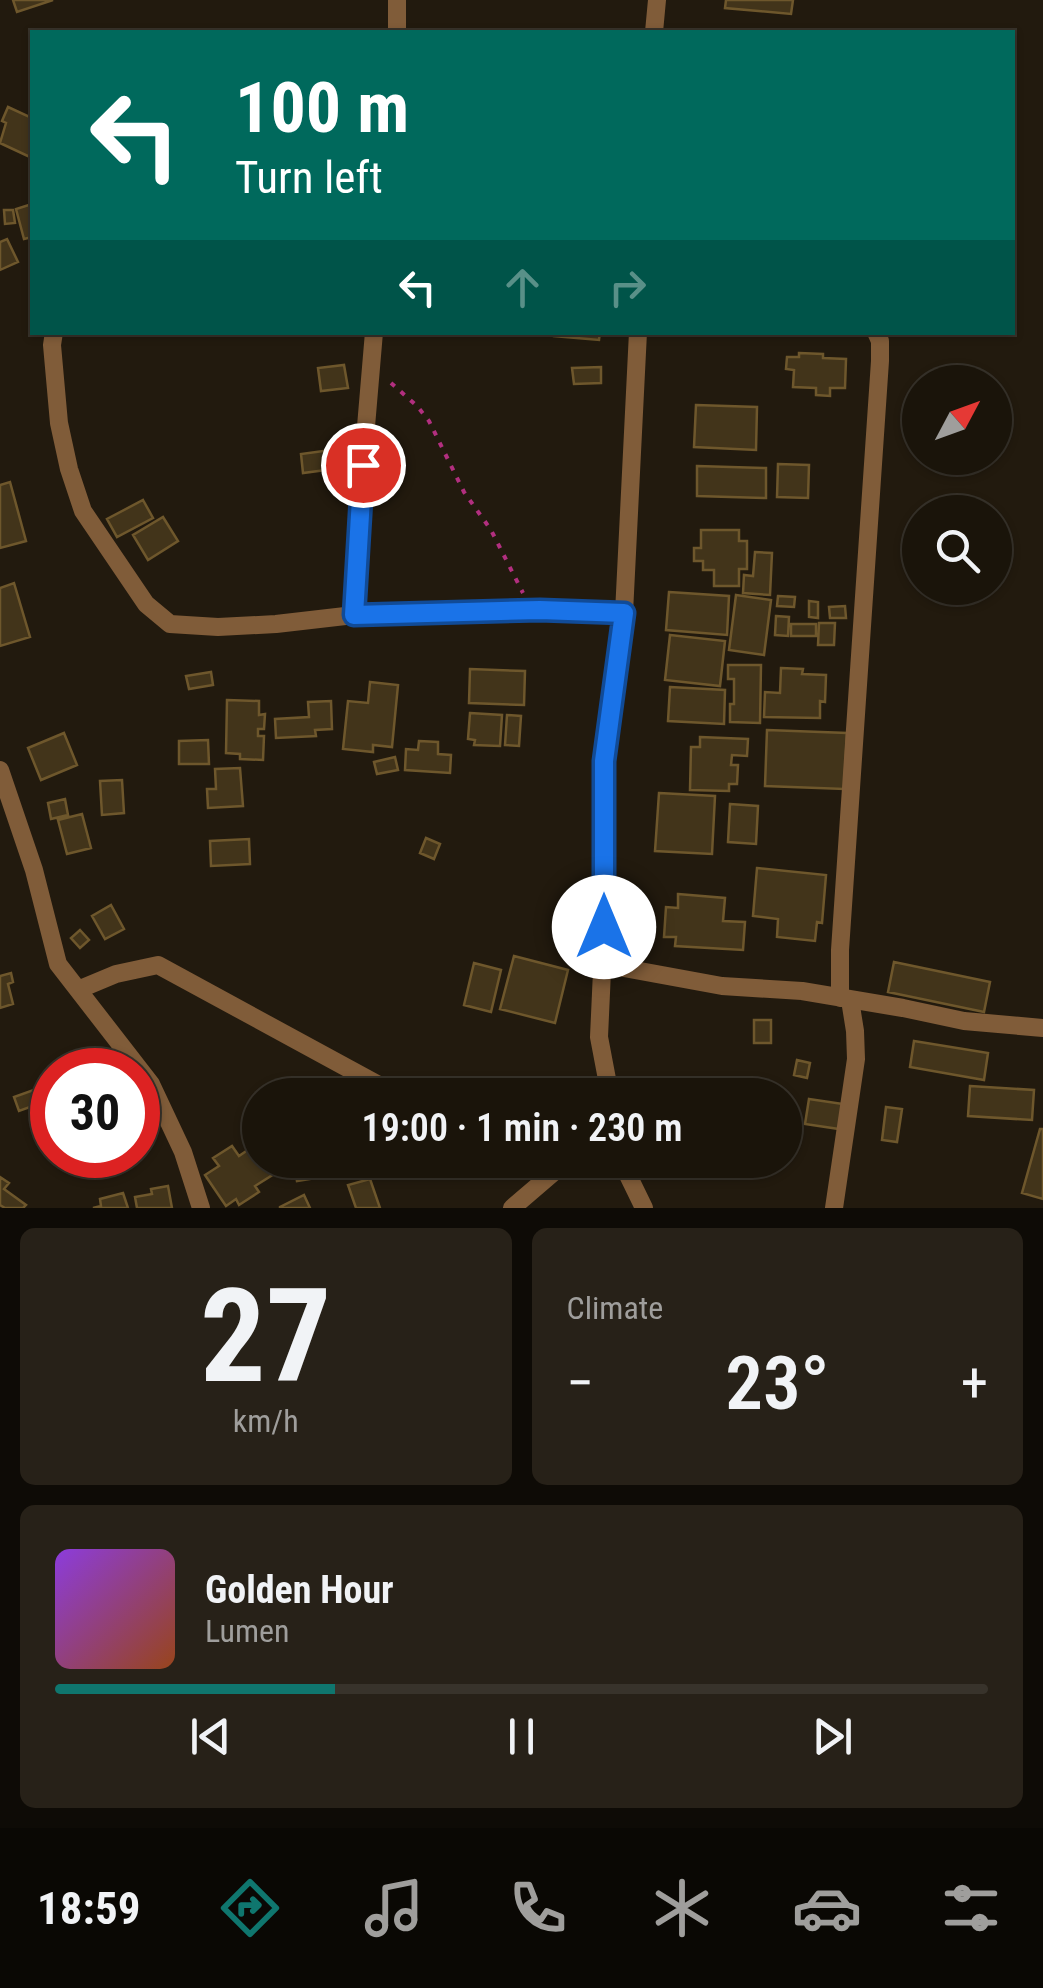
<!DOCTYPE html>
<html lang="en">
<head>
<meta charset="utf-8">
<style>
	:root { --surface:#1a140a; --page:#272118; --text:#f1f3f6; --muted:#9f9e9c; --line:#38332b; --accent:#0f766e }
	body { margin:0; font-family:"Roboto Condensed",sans-serif; background:var(--page); color:var(--text); height:100vh; display:flex; flex-direction:column; font-size:38px; white-space:nowrap }
	* { box-sizing:border-box; margin:0 }
	p { font-size:32px; color:var(--muted) }
	.icon { flex:none; width:55px; height:55px; fill:none; stroke:currentColor; stroke-width:2; stroke-linecap:round; stroke-linejoin:round }
	.map { position:relative; height:1208px; overflow:hidden }
	.details { display:flex; flex-direction:column; gap:20px; padding:20px; background:#0e0b06; flex:1 }
	.details>* { flex:none }
	.hud { position:absolute; left:30px; top:30px; width:985px; height:305px; border-radius:0px; box-shadow:0 2px 8px #0004,0 0 0 2px var(--line); background:#00695c; color:#fff; overflow:hidden }
	.needle { width:65px; rotate:49deg }
	.tools { position:absolute; left:902px; top:365px; display:grid; gap:20px }
	.tools a { display:grid; place-items:center; width:110px; height:110px; border-radius:50%; background:var(--surface); box-shadow:0 2px 8px #0004,0 0 0 2px var(--line); font-size:50px }
	.speed { position:absolute; left:30px; top:1048px; display:flex; gap:20px; font-size:50px; font-weight:700; text-align:center }
	.speed>* { display:grid; place-content:center; width:130px; height:130px; border-radius:50%; background:var(--surface); box-shadow:0 2px 8px #0004,0 0 0 2px var(--line); line-height:1 }
	.speed .limit { border:15px solid #d22; background:#fff; color:#111 }
	.pin { position:absolute; display:grid; place-items:center; width:85px; height:85px; color:#fff; margin:-42px; border:5px solid #fff; border-radius:50%; box-shadow:0 2px 10px #0007 }
	.me { position:absolute; width:110px; margin:-55px; rotate:0deg; stroke-linejoin:round; filter:drop-shadow(0 0 8px #0008) }
	.turn { display:flex; align-items:center; gap:35px; height:210px; padding:0 40px; font-size:45px }
	.turn .icon { width:130px; height:130px; stroke-width:2.5 }
	.turn b { display:block; font-size:70px; line-height:85px }
	.lanes { display:flex; align-items:center; height:95px; padding:0 40px; background:#0003; justify-content:center; gap:50px; direction:ltr }
	.lanes .off { opacity:.35 }
	.big { font-size:75px; font-weight:600; line-height:1.1 }
	.details .card { flex:1; display:flex; flex-direction:column; justify-content:center; gap:15px; min-width:0; padding:0 35px; border-radius:15px; background:var(--page) }
	.details .dial { align-items:center; gap:0 }
	.dial b { font-size:130px; line-height:1 }
	.song { display:flex; align-items:center; gap:30px }
	.cover { width:120px; height:120px; border-radius:15px; background:linear-gradient(135deg,hsl(270 70% 55%),hsl(20 70% 35%)) }
	.played { height:10px; border-radius:5px; background:linear-gradient(90deg,var(--accent) 30%,var(--line) 30%) }
	.keys { display:flex; justify-content:space-around; direction:ltr }
	.heat { display:flex; justify-content:space-between; align-items:center; font-size:55px; direction:ltr }
	.details .tiles { flex:1; display:grid; gap:20px; grid-template-columns:1fr 1fr }
	.card:last-child { grid-column:span 2 }
	.trip { position:absolute; left:242px; top:1078px; width:560px; height:100px; border-radius:50px; background:var(--surface); box-shadow:0 2px 8px #0004,0 0 0 2px var(--line); font-weight:600; line-height:100px; text-align:center }
	.tabs { display:flex; height:160px; justify-content:space-around; align-items:center; background:#0a0804; color:var(--muted) }
	.tabs .icon { width:70px; height:70px }
	.tabs .on { color:var(--accent) }
	.tabs b { font-size:45px; color:var(--text) }
	.map>svg:first-child { display:block }
	.building { fill:#42341a; stroke:#6e572c; stroke-width:2.5 }
	.lines { fill:none; stroke-linecap:round; stroke-linejoin:round }
	.path { stroke:#b22f7f; stroke-width:4; stroke-dasharray:5 8; stroke-linecap:butt }
	.street { stroke:#805c39; stroke-width:18 }
	.route-casing { stroke:#114b97; stroke-width:25 }
	.route { stroke:#1a73e8; stroke-width:18 }
</style>
</head>
<body>
<div class="map">
<svg width="1043" height="1208" viewBox="0 0 1043 1208">
	<rect width="100%" height="100%" fill="#221a0e"/>
	<path class="building" d="M13,0H53L17,12Z
		M726,0H793L791,14L725,8Z
		M8,107L32,118V158L0,143L6,123L2,121Z
		M32,204V237L24,239L16,209Z
		M4,210H13L15,223L5,224Z
		M7,239L18,262L0,270V242Z
		M554,332H600L599,340L554,336Z
		M799,353L823,354V358L846,359L845,388H830V396L816,395V388L793,387L794,370L786,369L787,357H799Z
		M344,365L348,388L321,391L318,368Z
		M601,367V383L574,384L572,368Z
		M696,405L757,407L756,450L694,447Z
		M346,448L349,467L303,473L301,454Z
		M778,464L809,465L808,498L777,497Z
		M697,466L766,468V498L697,496Z
		M10,482L26,541L0,548V485Z
		M143,500L153,518L117,537L107,519Z
		M163,517L178,541L148,560L133,535Z
		M701,530H739V541H747V569H739V586H714V570H703V561H694V548H701Z
		M755,552L772,553L770,595L743,593L744,575L753,576Z
		M14,583L30,637L0,646V588Z
		M669,592L729,596L727,635L666,630Z
		M736,595L771,600L764,655L729,650Z
		M778,596L795,597L794,607L777,606Z
		M809,601L818,602V618L809,617Z
		M845,606L846,618H830L829,607Z
		M776,616L789,617L788,636L775,635Z
		M819,623H835L834,645H818Z
		M791,624H816V636H791Z
		M670,635L725,641L720,686L665,680Z
		M728,665H761L760,723L730,722V704H734V679H728Z
		M781,668L803,669L802,674L826,675L825,702L820,701V718L764,717L765,692L780,693Z
		M470,669L525,671L524,705L469,703Z
		M211,672L213,685L189,689L186,676Z
		M370,682L398,685L392,747L373,745V752L343,749L348,701L368,703Z
		M670,687L725,690L724,724L668,721Z
		M227,700L259,701V715L265,714L264,729H258V736H264L263,760L240,759V754L226,753Z
		M331,701L332,729L315,730L316,736L276,738L275,719L309,717L308,702Z
		M470,713L502,715L500,746L474,745L475,740L468,739Z
		M507,715L521,716L519,746L505,745Z
		M767,730L847,733L844,789L765,786Z
		M64,733L77,765L41,780L28,748Z
		M700,737L748,739L747,756L732,755L731,765H738L737,784H729V791L690,790L691,747H700Z
		M208,740L209,764H179V741Z
		M419,741L438,742V754L451,755L450,773L405,770L406,749L418,750Z
		M395,757L398,770L377,774L374,762Z
		M240,768L243,806L208,808L207,789H216L215,769Z
		M122,780L124,813L102,815L100,781Z
		M659,793L715,796L712,854L655,851Z
		M65,799L68,815L51,819L48,803Z
		M730,804L758,806L756,844L728,842Z
		M82,814L91,848L67,854L58,820Z
		M426,838L440,844L434,859L420,853Z
		M249,839L250,864L211,866L210,841Z
		M757,868L826,875L822,923L817,922L815,941L777,937L778,919L753,916Z
		M678,894L725,898L723,921L745,922L743,950L675,946L676,937H664L666,907L678,908Z
		M111,905L124,929L105,939L92,916Z
		M80,930L89,940L80,948L71,938Z
		M514,956L568,970L555,1023L500,1009Z
		M894,962L990,982L984,1012L888,992Z
		M474,963L501,970L491,1012L464,1005Z
		M11,973L13,982L8,984L13,1004L0,1008V976Z
		M754,1020H771V1043H754Z
		M914,1041L988,1053L984,1080L910,1067Z
		M797,1060L810,1063L807,1078L794,1075Z
		M970,1086L1034,1090L1032,1120L968,1116Z
		M39,1088L44,1102L19,1111L14,1097Z
		M809,1099L843,1104L839,1129L805,1124Z
		M886,1107L902,1109L897,1142L882,1140Z
		M1040,1129H1043V1199L1022,1193Z
		M255,1145L260,1153V1160H265L274,1174L255,1186L259,1192L239,1205L236,1199L226,1206L205,1175L219,1166L213,1158L232,1146L239,1156Z
		M308,1161L310,1179L297,1181L294,1163Z
		M0,1177L9,1183L4,1189L26,1205L23,1208H5L0,1205Z
		M370,1179L380,1208H356L348,1185Z
		M168,1186L172,1208H137L135,1197L152,1194L151,1189Z
		M123,1193L128,1208H93L101,1206L100,1199Z
		M304,1195L310,1208H280V1207Z"/>
	<g class="lines">
		<path class="path" d="M391,383L417,406L429,421L464,492L491,530L523,593"/>
		<path class="street" d="M397,32V0
			M654,32L657,0
			M54,332L52,345L59,423L69,469L83,511L146,604L170,624L218,627L276,624L354,615L466,611L624,613
			M354,615L358,521L374,332
			M0,770L34,870L58,964L151,1084L183,1152L201,1208
			M602,964L722,986L802,991L903,1008L964,1021L1043,1028
			M80,989L116,974L158,965L397,1095
			M840,998V950L880,361V341L876,332
			M610,1095L599,1037L604,927L605,761L624,613L638,332
			M624,1160L627,1173L644,1208
			M512,1208L568,1160
			M834,1208L856,1059L855,1031L850,1000"/>
	</g>
	<g class="lines">
		<g class="route-casing">
			<path id="route" d="M363,465L354,615L540,610L624,613L604,761V927"/>
		</g>
		<use href="#route" class="route"/>
	</g>
</svg>
<div class="tools">
<a><svg class="needle" viewBox="-14 -14 28 28"><path d="M0-13l5 13h-10z" fill="#e53935"/><path d="M0 13l5-13h-10z" fill="#9f9e9c"/></svg></a>
<a><svg class="icon" aria-label="search" viewBox="0 0 24 24"><circle cx="10" cy="10" r="6"/><path d="M15 15l6 6"/></svg></a>
</div>
<div class="speed"><div class="limit">30</div></div>
<div class="pin" style="left:363px;top:465px;background:#d93025"><svg class="icon" aria-label="arrive" viewBox="0 0 24 24"><path d="M6 21V4h12l-3 4 3 4H6"/></svg></div>
<svg class="me" style="left:604px;top:927px" viewBox="-20 -20 40 40"><circle r="19" fill="#fff"/><path d="M0-13L10 11 0 6-10 11z" fill="#1a73e8"/></svg>
<div class="trip">19:00 · 1 min · 230 m</div>
<div class="hud">
<div class="turn"><svg class="icon" aria-label="left" viewBox="0 0 24 24"><path d="M17 20v-9H6M10 6l-5 5 5 5"/></svg><div><b>100 m</b>Turn left</div></div>
<div class="lanes"><svg class="icon" aria-label="left" viewBox="0 0 24 24"><path d="M17 20v-9H6M10 6l-5 5 5 5"/></svg><svg class="icon off" aria-label="ahead" viewBox="0 0 24 24"><path d="M12 20V5M6 11l6-6 6 6"/></svg><svg class="icon off" aria-label="right" viewBox="0 0 24 24"><path d="M7 20v-9h11M14 6l5 5-5 5"/></svg></div>
</div>
</div>
<section class="details">
<div class="tiles">
<div class="card dial"><b>27</b><p>km/h</p></div>
<div class="card"><p>Climate</p>
<div class="heat"><a>−</a><b class="big">23°</b><a>+</a></div>
</div>
<div class="card">
<div class="song"><i class="cover"></i><div><b>Golden Hour</b><p>Lumen</p></div></div>
<div class="played"></div>
<div class="keys"><svg class="icon" aria-label="previous" viewBox="0 0 24 24"><path d="M18 5L8 12l10 7zM5 5v14"/></svg><svg class="icon" aria-label="pause" viewBox="0 0 24 24"><path d="M8 5v14M16 5v14"/></svg><svg class="icon" aria-label="next" viewBox="0 0 24 24"><path d="M6 5l10 7-10 7zM19 5v14"/></svg></div>
</div>
</div>
</section>
<nav class="tabs">
<b>18:59</b>
<svg class="icon on" aria-label="directions" viewBox="0 0 24 24"><path d="M12 3l9 9-9 9-9-9zM9 14v-3h6M13 9l2 2-2 2"/></svg>
<svg class="icon" aria-label="music" viewBox="0 0 24 24"><path d="M9 18V5l10-2v13"/><circle cx="6" cy="18" r="3"/><circle cx="16" cy="16" r="3"/></svg>
<svg class="icon" aria-label="phone" viewBox="0 0 24 24"><path d="M5 4h4l2 5-3 2q2 4 5 5l2-3 5 2v4C11 20 4 13 5 4z"/></svg>
<svg class="icon" aria-label="climate" viewBox="0 0 24 24"><path d="M12 3v18M4 7l16 10M4 17L20 7"/></svg>
<svg class="icon" aria-label="car" viewBox="0 0 24 24"><path d="M5 17H2v-5l4-1 3-4h7l3 4 3 1v5h-3M9 17h6M6 11h13"/><circle cx="7" cy="17" r="2"/><circle cx="17" cy="17" r="2"/></svg>
<svg class="icon" aria-label="filters" viewBox="0 0 24 24"><path d="M4 7h16M4 17h16"/><circle cx="9" cy="7" r="2"/><circle cx="15" cy="17" r="2"/></svg>
</nav>
</body>
</html>
